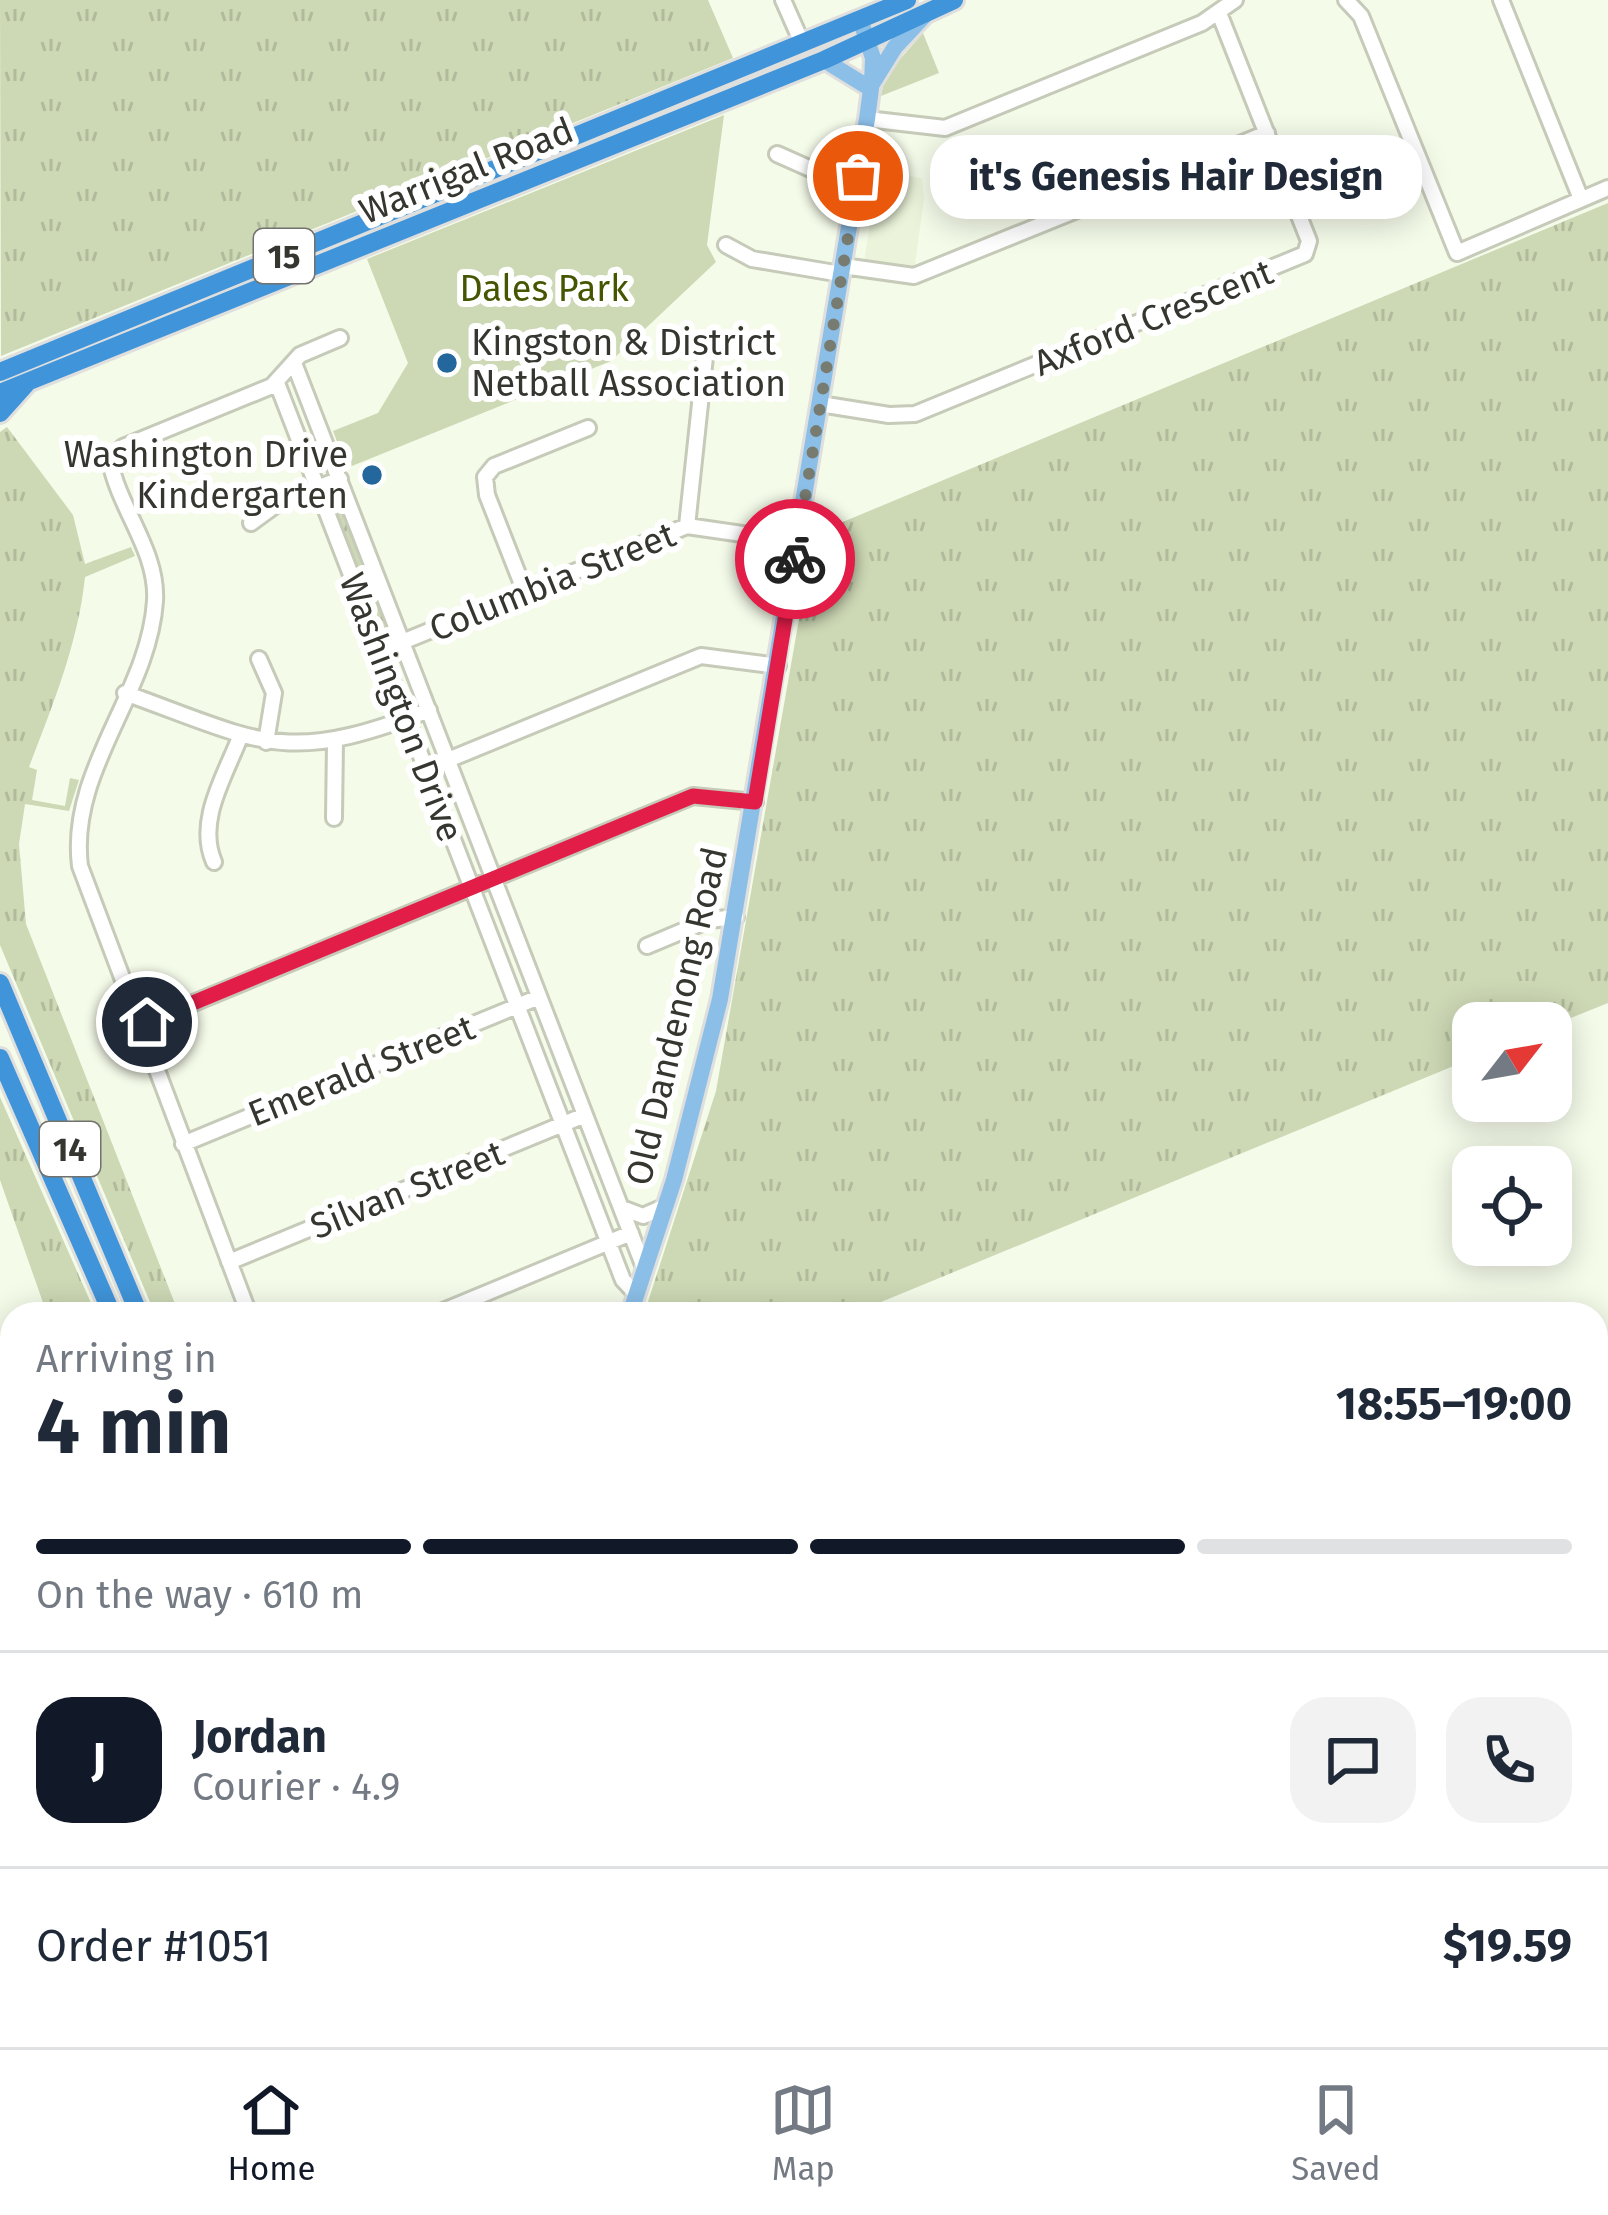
<!DOCTYPE html>
<meta charset="utf-8">
<style>
:root{--surface:#fff;--page:#f2f2f3;--text:#1f2937;--muted:#747a83;--line:#e0e1e3;--accent:#111827}
body{margin:0;font-family:"Fira Sans",sans-serif;background:var(--page);color:var(--text);height:100vh;display:flex;flex-direction:column;font-size:45px;white-space:nowrap}
*{box-sizing:border-box;margin:0}
p{font-size:39px;color:var(--muted)}
.icon{flex:none;width:66px;height:66px;fill:none;stroke:currentColor;stroke-width:2;stroke-linecap:round;stroke-linejoin:round}
.map{position:relative;flex:1;overflow:hidden}
.side{position:absolute;left:0px;top:1302px;width:1608px;height:747px;display:flex;flex-direction:column;background:var(--surface);border-radius:36px 36px 0 0;box-shadow:0 6px 30px #0003}
.side>*{flex:none}
.needle{width:78px;rotate:59deg}
.tools{position:absolute;left:1452px;top:1002px;display:grid;gap:24px}
.tools a{display:grid;place-items:center;width:120px;height:120px;border-radius:24px;background:var(--surface);box-shadow:0 6px 30px #0003;font-size:60px}
.pin{position:absolute;display:grid;place-items:center;width:102px;height:102px;color:#fff;margin:-51px;border:6px solid #fff;border-radius:50%;box-shadow:0 3px 12px #0007}
.courier{position:absolute;display:grid;place-items:center;width:120px;height:120px;margin:-60px;border:9px solid #e11d48;border-radius:50%;background:#fff;color:#222;box-shadow:0 3px 15px #0007}
.bubble{position:absolute;height:84px;border-radius:36px;background:var(--surface);box-shadow:0 6px 30px #0003;font-size:39px;font-weight:700;line-height:84px;text-align:center}
.summary em{font-style:normal;font-weight:700}
.summary div{display:flex;flex-direction:column-reverse}
.summary{display:flex;align-items:center;justify-content:space-between;height:204px;padding:0 36px}
h1{font-size:78px;font-weight:700;line-height:90px}
.bar{display:grid;grid-template-columns:repeat(4,1fr);gap:18px 12px;align-content:center;height:144px;padding:0 36px}
.bar i{height:15px;border-radius:9px;background:var(--line)}
.bar .active{background:var(--accent)}
.bar p{grid-column:span 4}
.line{display:flex;align-items:center;gap:30px;padding:0 36px;border-top:3px solid var(--line)}
.line div{flex:1}
.round{display:grid;place-items:center;flex:none;width:126px;height:126px;border-radius:36px;background:var(--page)}
.tab-bar{display:flex;justify-content:space-around;align-items:center;height:168px;border-top:3px solid var(--line);background:var(--surface);font-size:33px;color:var(--muted)}
.tab-bar a{display:grid;justify-items:center;gap:6px}
.tab-bar .active{color:var(--accent)}
.map>svg:first-child{display:block}
.built{fill:#ebf4da}
.grass{fill:url(#grass-tufts)}
.green{fill:#cdd8b5}
.lines{fill:none;stroke-linecap:round;stroke-linejoin:round}
.minor-casing{stroke:#c5cab9;stroke-width:20}
.major-casing{stroke:#dfdfde;stroke-width:22}
.highway-casing{stroke:#dfdfde;stroke-width:24}
.minor{stroke:#fff;stroke-width:14}
.major{stroke:#8cbfe8;stroke-width:16}
.highway{stroke:#4094d9;stroke-width:18}
.done{stroke:#787b70;stroke-width:12;stroke-dasharray:0 21.6}
.route{stroke:#e11d48;stroke-width:15}
.poi-dot{fill:#24679c;stroke:#fff;stroke-width:4.5}
.labels{text-anchor:middle;stroke-width:12;stroke-linejoin:round;paint-order:stroke}
.shield{fill:#fff;stroke:#71726d;stroke-width:3}
.shield-label{font-size:33px;font-weight:bold;fill:#34362f}
.street-label{font-size:36px;fill:#34362f;stroke:#fff}
.park-label{font-size:36px;fill:#455500;stroke:#fff}
.poi-label{font-size:36px;fill:#34362f;stroke:#fff;text-anchor:start}
</style>
<div class="map">
<svg width="1608" height="2047" viewBox="0 0 1608 2047">
<defs>
<pattern id="grass-tufts" width="24" height="20" patternUnits="userSpaceOnUse" patternTransform="scale(3)"><rect width="24" height="20" fill="#cdd8b5"/><path d="M3 7l-1-3M5 7V3M7 7l1-3M15 17l-1-3M17 17v-4M19 17l1-3" fill="none" stroke="#b1ba9c"/></pattern>
</defs>
<rect width="100%" height="100%" fill="#f5fbe9"/>
<path class="built" d="M 879,171 L 922,178 L 924,199 L 912,286 L 861,279 Z
M 1608,1502 L 1608,1727 L 1596,1697 L 1596,1507 Z"/>
<path class="grass" d="M 0,0 L 708,0 L 733,58 L 1,356 Z
M 1608,203 L 1608,1003 L 1551,1026 L 1473,1023 L 1473,1058 L 852,1314 L 644,1314 L 716,1091 L 814,534 Z
M 7,427 L 73,515 L 85,564 L 131,547 L 135,556 L 85,577 C 78,644 53,704 29,767 L 37,770 L 32,800 L 65,806 L 70,778 L 79,780 L 69,811 L 25,804 L 19,844 L 26,924 L 179,1314 L 155,1314 L 0,945 L 0,432 Z
M 338,493 L 393,632 L 389,638 L 382,638 L 327,501 Z
M 0,1097 L 95,1312 L 96,1314 L 47,1314 L 0,1180 Z
M 0,1685 L 12,1712 L 12,2037 L 88,2037 L 81,2047 L 0,2047 Z"/>
<path class="green" d="M 923,33 L 939,73 L 881,96 L 885,76 Z
M 724,115 L 707,245 L 716,262 L 611,361 L 347,468 L 333,431 L 378,413 L 408,363 L 367,259 Z"/>
<g class="lines">
<defs>
<path id="minor" d="M 783,0 L 802,43
M 1346,0 L 1361,16 L 1457,253 L 1608,188
M 1501,0 L 1581,199
M 867,119 L 945,128 L 1202,23 L 1235,0
M 777,154 L 813,170 L 858,176
M 726,245 L 752,259 L 841,274
M 843,266 L 914,276 L 1267,133
M 294,363 L 645,1270
M 277,383 L 623,1280 L 637,1295
M 820,404 L 889,415 L 915,414 L 1305,254 L 1309,241 L 1219,13
M 251,523 L 277,504 L 340,479
M 687,526 L 705,357
M 525,592 L 487,495 L 485,477 L 494,466 L 588,428
M 380,651 L 687,526 L 798,542
M 259,659 L 274,693 L 266,742
M 125,693 C 263,743 285,766 429,710
M 426,769 L 701,656 L 778,666
M 334,818 L 335,742
M 214,862 C 196,821 225,776 240,737
M 647,946 L 709,920 L 736,917
M 138,1026 L 693,796 L 755,802
M 183,1144 L 539,997
M 622,1208 L 643,1216 L 666,1206
M 229,1262 L 585,1115
M 249,1314 L 80,866 C 68,770 149,694 155,601 C 158,551 119,509 110,461 L 123,447 L 272,386 L 300,355 L 340,338
M 436,1314 L 631,1233
M 1596,1538 L 1608,1533
M 0,1655 L 12,1650
M 1596,1665 L 1608,1696
M 1596,1882 L 1608,1877
M 1596,2012 L 1608,2007
M 827,2037 L 831,2047
M 1151,2037 L 1155,2047
M 195,2047 L 199,2037
M 671,2047 L 686,2041
M 1026,2047 L 1051,2037
M 1519,2047 L 1542,2037"/>
<path id="major" d="M 860,19 L 873,58 L 872,83
M 872,84 L 895,47 L 926,14
M 630,1314 L 674,1180 L 720,999 L 867,119 L 871,89 L 824,60
M 472,2037 L 476,2047"/>
<path id="highway" d="M 0,372 L 907,0
M 0,393 L 824,60 L 954,0
M 0,413 L 26,384
M 0,983 L 139,1314
M 0,1058 L 112,1314
M 267,2037 L 268,2047
M 293,2037 L 294,2047"/>
</defs>
<use href="#minor" class="minor-casing"/>
<use href="#major" class="major-casing"/>
<use href="#highway" class="highway-casing"/>
<use href="#minor" class="minor"/>
<use href="#major" class="major"/>
<use href="#highway" class="highway"/>
</g>
<g class="lines">
<path class="done" d="M 795,559 L 858,176"/>
<path class="route" d="M 147,1022 L 693,796 L 755,802 L 795,559"/>
</g>
<g class="poi-dot">
<circle cx="447" cy="363" r="12"/>
<circle cx="372" cy="475" r="12"/>
</g>
<g class="labels">
<g class="shield">
<rect x="254" y="229" width="60" height="54" rx="9"/>
<rect x="40" y="1122" width="60" height="54" rx="9"/>
</g>
<g class="shield-label">
<text x="284" y="268">15</text>
<text x="70" y="1161">14</text>
</g>
<g class="street-label">
<text transform="translate(466 170) rotate(-22)" y="13">Warrigal Road</text>
<text transform="translate(1153 317) rotate(-22)" y="13">Axford Crescent</text>
<text transform="translate(552 581) rotate(-22)" y="13">Columbia Street</text>
<text transform="translate(402 707) rotate(69)" y="13">Washington Drive</text>
<text transform="translate(676 1016) rotate(-77)" y="13">Old Dandenong Road</text>
<text transform="translate(361 1070) rotate(-22)" y="13">Emerald Street</text>
<text transform="translate(407 1189) rotate(-22)" y="13">Silvan Street</text>
</g>
<g class="park-label">
<text x="544" y="301">Dales Park</text>
</g>
<g class="poi-label">
<text x="471" y="355">Kingston &amp; District<tspan x="471" dy="41">Netball Association</tspan></text>
<text x="348" y="467" text-anchor="end">Washington Drive<tspan x="348" dy="41">Kindergarten</tspan></text>
</g>
</g>
</svg>
<div class="tools">
<a><svg class="needle" viewBox="-14 -14 28 28"><path d="M0-13l5 13h-10z" fill="#e53935"/><path d="M0 13l5-13h-10z" fill="#747a83"/></svg></a>
<a><svg class="icon" aria-label="locate" viewBox="0 0 24 24"><circle cx="12" cy="12" r="6"/><path d="M12 2v4M12 18v4M2 12h4M18 12h4"/></svg></a>
</div>
<div class="pin" style="left:858px;top:176px;background:#ea580c"><svg class="icon" aria-label="bag" viewBox="0 0 24 24"><path d="M5 8h14l-1 12H6zM9 8a3 3 0 0 1 6 0"/></svg></div>
<div class="pin" style="left:147px;top:1022px;background:#1f2937"><svg class="icon" aria-label="home" viewBox="0 0 24 24"><path d="M3 11l9-7 9 7M6 9v11h12V9"/></svg></div>
<div class="courier" style="left:795px;top:559px"><svg class="icon" aria-label="bike" viewBox="0 0 24 24"><circle cx="6" cy="16" r="4"/><circle cx="18" cy="16" r="4"/><path d="M6 16l4-8h5l3 8M10 8l3 8H6M13 5h3"/></svg></div>
<div class="bubble" style="left:930px;top:135px;width:492px">it's Genesis Hair Design</div>
<section class="side">
<div class="summary"><div><h1>4 min</h1><p>Arriving in</p></div><em>18:55–19:00</em></div>
<div class="bar"><i class="active"></i><i class="active"></i><i class="active"></i><i></i><p>On the way · 610 m</p></div>
<div class="line" style="height:216px"><b class="round" style="background:var(--accent);color:#fff">J</b><div><b>Jordan</b><p>Courier · 4.9</p></div><a class="round"><svg class="icon" aria-label="chat" viewBox="0 0 24 24"><path d="M4 5h16v11H9l-5 4z"/></svg></a><a class="round"><svg class="icon" aria-label="phone" viewBox="0 0 24 24"><path d="M5 4h4l2 5-3 2q2 4 5 5l2-3 5 2v4C11 20 4 13 5 4z"/></svg></a></div>
<div class="line" style="height:156px"><div>Order #1051</div><b>$19.59</b></div>
</section>
</div>
<nav class="tab-bar">
<a class="active"><svg class="icon" aria-label="home" viewBox="0 0 24 24"><path d="M3 11l9-7 9 7M6 9v11h12V9"/></svg>Home</a>
<a><svg class="icon" aria-label="map" viewBox="0 0 24 24"><path d="M3 6l6-2 6 2 6-2v14l-6 2-6-2-6 2zM9 4v14M15 6v14"/></svg>Map</a>
<a><svg class="icon" aria-label="saved" viewBox="0 0 24 24"><path d="M7 4h10v16l-5-4-5 4z"/></svg>Saved</a>
</nav>
